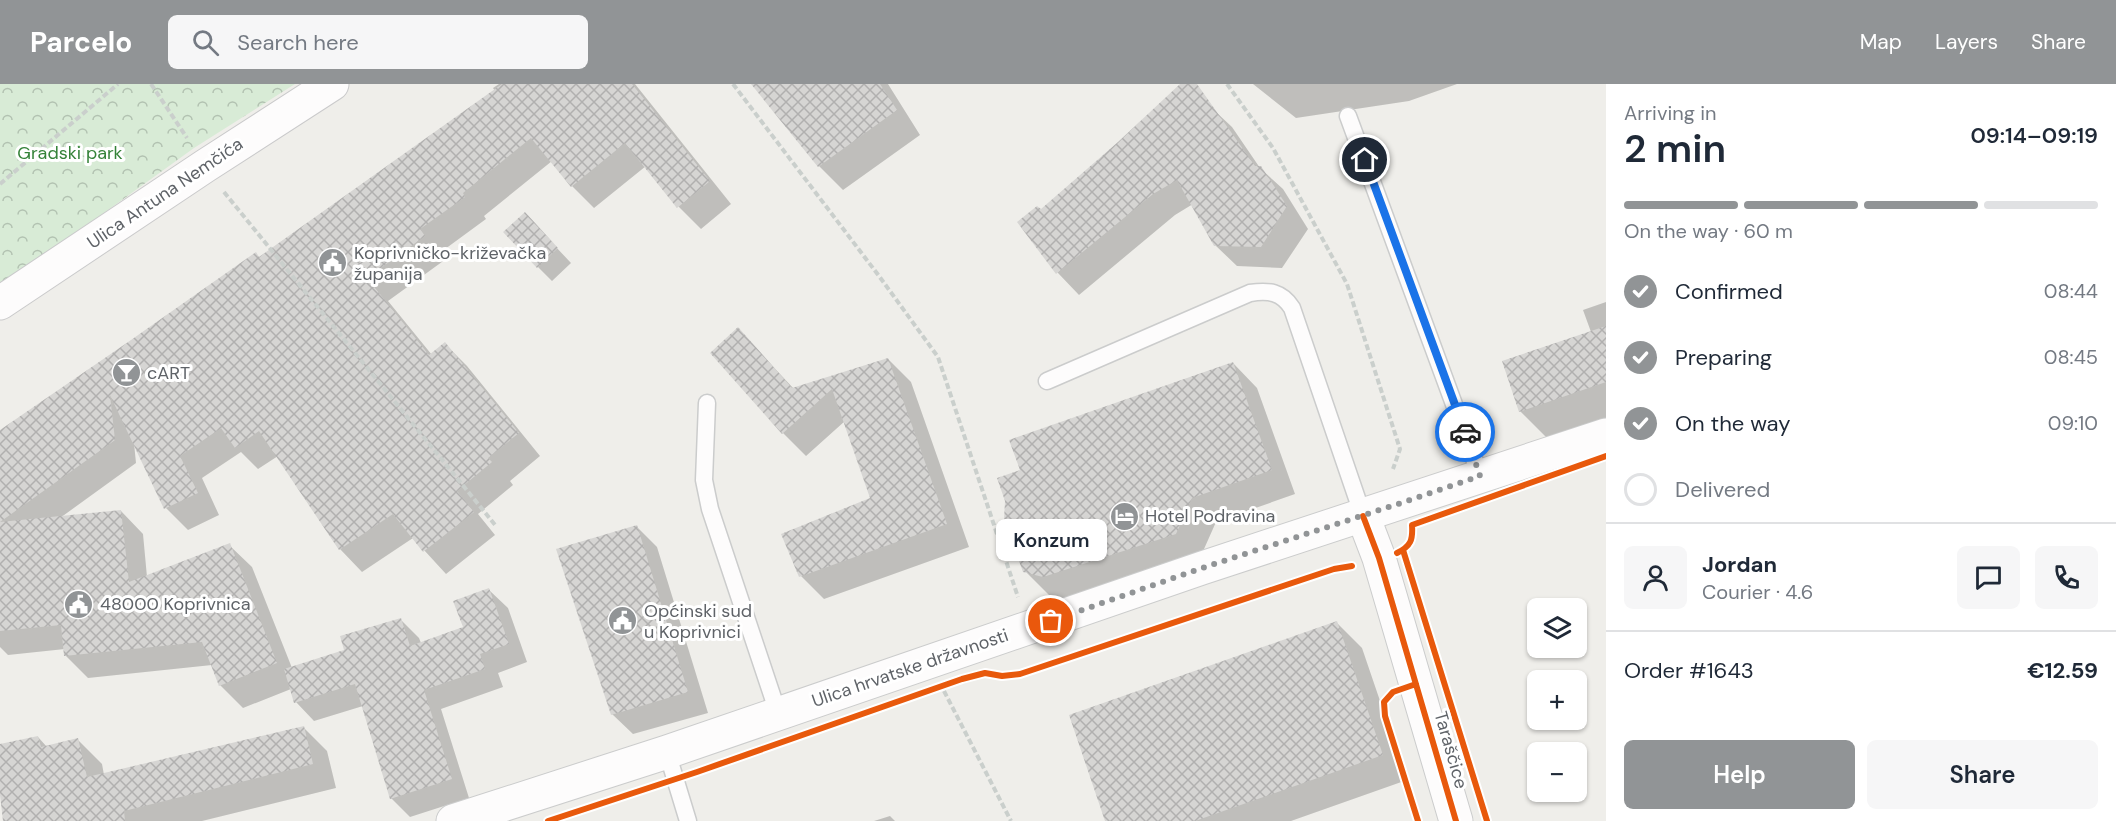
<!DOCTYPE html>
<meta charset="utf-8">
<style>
:root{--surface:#fff;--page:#f6f6f7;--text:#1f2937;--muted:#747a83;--line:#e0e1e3;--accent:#919496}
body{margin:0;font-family:"DM Sans",sans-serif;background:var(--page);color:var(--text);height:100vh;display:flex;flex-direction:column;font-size:22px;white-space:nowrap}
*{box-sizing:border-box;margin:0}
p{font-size:20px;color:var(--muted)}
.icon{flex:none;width:33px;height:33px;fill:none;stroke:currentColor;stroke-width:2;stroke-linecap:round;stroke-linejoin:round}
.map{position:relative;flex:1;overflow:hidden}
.sheet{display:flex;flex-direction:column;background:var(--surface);width:510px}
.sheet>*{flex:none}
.controls{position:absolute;left:1527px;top:514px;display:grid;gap:12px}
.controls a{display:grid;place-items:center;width:60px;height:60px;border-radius:9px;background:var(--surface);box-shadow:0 2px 4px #0004;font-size:30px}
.pin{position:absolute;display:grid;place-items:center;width:51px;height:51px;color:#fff;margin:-26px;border:3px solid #fff;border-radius:50%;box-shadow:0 2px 6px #0007}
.courier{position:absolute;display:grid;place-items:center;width:60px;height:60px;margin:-30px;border:4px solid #1a73e8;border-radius:50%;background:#fff;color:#222;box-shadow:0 2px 8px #0007}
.bubble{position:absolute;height:42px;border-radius:9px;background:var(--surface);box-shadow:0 2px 4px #0004;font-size:20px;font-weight:600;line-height:42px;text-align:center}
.summary em{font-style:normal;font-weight:600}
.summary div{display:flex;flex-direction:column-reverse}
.summary{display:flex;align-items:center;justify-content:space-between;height:102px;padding:0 18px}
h1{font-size:39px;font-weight:600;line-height:45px}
.bar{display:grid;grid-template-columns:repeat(4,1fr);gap:9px 6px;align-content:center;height:72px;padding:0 18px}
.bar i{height:8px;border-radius:4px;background:var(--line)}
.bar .selected{background:var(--accent)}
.bar p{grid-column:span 4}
.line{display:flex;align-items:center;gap:15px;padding:0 18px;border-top:2px solid var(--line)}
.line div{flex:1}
.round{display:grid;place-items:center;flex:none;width:63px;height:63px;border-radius:9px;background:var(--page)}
ol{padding:0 18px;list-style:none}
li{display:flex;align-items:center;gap:18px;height:66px}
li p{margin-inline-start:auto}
li .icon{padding:6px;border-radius:50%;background:var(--accent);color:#fff;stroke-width:4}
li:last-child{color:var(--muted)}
li i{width:33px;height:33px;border:3px solid var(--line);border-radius:50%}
.primary-button{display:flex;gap:12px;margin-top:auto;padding:12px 18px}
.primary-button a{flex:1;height:69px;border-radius:9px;background:var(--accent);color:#fff;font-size:24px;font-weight:600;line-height:69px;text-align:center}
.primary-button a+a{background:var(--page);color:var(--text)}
header{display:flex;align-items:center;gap:36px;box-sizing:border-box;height:84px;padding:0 30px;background:var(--accent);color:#fff}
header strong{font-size:28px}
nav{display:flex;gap:33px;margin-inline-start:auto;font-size:21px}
.search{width:420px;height:54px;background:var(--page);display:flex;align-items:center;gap:15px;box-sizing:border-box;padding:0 21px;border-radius:9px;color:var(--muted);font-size:22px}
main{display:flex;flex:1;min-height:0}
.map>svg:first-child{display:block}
.park{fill:url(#park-crowns)}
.shadow{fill:#0003}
.building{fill:url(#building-cross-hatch)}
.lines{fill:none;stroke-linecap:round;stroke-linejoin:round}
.service-casing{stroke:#cbcccc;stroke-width:19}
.tertiary-casing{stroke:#cbcccc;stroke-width:35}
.secondary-casing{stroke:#cacacb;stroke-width:35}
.path{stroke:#cacfcc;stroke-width:4;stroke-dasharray:6 3;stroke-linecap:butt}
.service{stroke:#fdfcfc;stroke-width:16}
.tertiary{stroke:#fdfcfc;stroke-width:33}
.secondary{stroke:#fdfcfc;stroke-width:33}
.cycleway-casing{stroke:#fff;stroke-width:10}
.cycleway{stroke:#e8590c;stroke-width:6}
.done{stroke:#919496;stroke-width:6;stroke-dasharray:0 10.8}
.route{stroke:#1a73e8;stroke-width:8}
.labels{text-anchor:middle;stroke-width:6;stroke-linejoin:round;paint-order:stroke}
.park-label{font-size:18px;fill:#348238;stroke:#fff}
.street-label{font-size:18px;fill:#5f6368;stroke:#fff}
.poi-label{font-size:18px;fill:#5f6368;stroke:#fff;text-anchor:start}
</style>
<header>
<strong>Parcelo</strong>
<div class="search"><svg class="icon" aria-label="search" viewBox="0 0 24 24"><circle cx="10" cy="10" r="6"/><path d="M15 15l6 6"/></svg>Search here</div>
<nav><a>Map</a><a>Layers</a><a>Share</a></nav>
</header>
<main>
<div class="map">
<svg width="1606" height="737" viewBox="0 0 1606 737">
<defs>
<pattern id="park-crowns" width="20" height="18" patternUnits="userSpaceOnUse" patternTransform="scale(1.5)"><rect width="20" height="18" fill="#d8ebd6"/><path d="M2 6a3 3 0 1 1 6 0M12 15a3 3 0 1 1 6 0" fill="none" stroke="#b2c2b1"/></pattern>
<pattern id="building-cross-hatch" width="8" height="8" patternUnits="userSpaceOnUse" patternTransform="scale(1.5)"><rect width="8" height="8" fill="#d6d5d3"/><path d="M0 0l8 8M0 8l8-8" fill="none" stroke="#b1b0af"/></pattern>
</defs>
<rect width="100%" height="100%" fill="#efeeea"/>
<path class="park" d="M 0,0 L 295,0 L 194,64 L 0,204 Z"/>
<path class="shadow" d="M 499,0 L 635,0 L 731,120 L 701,145 L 679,123 L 646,82 L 594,124 L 572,102 L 552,77 L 484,132 L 486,135 L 441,168 L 446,175 L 388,217 L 432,271 L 445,260 L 467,282 L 540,372 L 510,397 L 513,401 L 478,430 L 495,451 L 446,490 L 413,454 L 362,488 L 340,465 L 278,372 L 258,385 L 241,368 L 202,394 L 219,431 L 188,446 L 166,424 L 134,359 L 136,379 L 60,434 L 121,427 L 143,450 L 147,493 L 229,461 L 252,483 L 292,584 L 346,567 L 400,535 L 419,554 L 421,559 L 464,544 L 489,506 L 508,524 L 527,578 L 498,589 L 503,603 L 441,625 L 469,714 L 410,733 L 391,714 L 363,622 L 314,637 L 296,618 L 291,605 L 243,624 L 220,601 L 212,581 L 88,594 L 66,572 L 65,565 L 8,571 L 0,563 L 0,347 L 260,174 L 495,7 L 493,4 Z
M 753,0 L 888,0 L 920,51 L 843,106 L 819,82 Z
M 1182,0 L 1186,0 L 1232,43 L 1260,84 L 1283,105 L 1308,145 L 1282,184 L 1237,182 L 1215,161 L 1193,120 L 1175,131 L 1079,211 L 1058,189 L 1019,139 L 1041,127 L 1119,59 Z
M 1253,0 L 1457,0 L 1409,17 L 1296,34 Z
M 539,145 L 571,179 L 552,197 L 538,183 Z
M 1606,218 L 1606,340 L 1551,358 L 1520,327 L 1591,248 L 1583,226 Z
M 738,245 L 794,305 L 888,275 L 911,298 L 969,463 L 824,515 L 801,492 L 872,415 L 845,337 L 806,372 L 783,349 L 712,269 Z
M 1233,279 L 1257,304 L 1295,410 L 1216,438 L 1200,474 L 1068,516 L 1049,511 L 1025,487 L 1022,387 Z
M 636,442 L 657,463 L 708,629 L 633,650 L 612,630 Z
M 1337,539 L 1362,564 L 1407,696 L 1291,737 L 1107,737 L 1071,632 Z
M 303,643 L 327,667 L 336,704 L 202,737 L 5,737 L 0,698 L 0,661 L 38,653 L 47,663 L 78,656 L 102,680 L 104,691 Z
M 890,732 L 895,737 L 874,737 Z"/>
<path class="building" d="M 502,0 L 632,0 L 710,97 L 677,124 L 625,59 L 571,103 L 531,54 L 463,109 L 465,113 L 420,145 L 425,152 L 367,194 L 429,271 L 445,258 L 519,349 L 488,374 L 492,378 L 457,407 L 474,428 L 423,468 L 393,430 L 339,466 L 259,347 L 235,364 L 221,344 L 180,372 L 198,409 L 164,425 L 110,311 L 115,356 L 0,438 L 121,426 L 129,498 L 230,459 L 277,579 L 219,602 L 202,558 L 64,572 L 61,541 L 0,547 L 0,346 L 131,256 L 256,168 L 259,173 Z
M 751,0 L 880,0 L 897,26 L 818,83 Z
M 1180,0 L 1197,0 L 1255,82 L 1261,82 L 1287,122 L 1261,163 L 1214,162 L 1177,96 L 1153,110 L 1056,190 L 1017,138 L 1037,122 L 1041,125 L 1118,58 Z
M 525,128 L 558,164 L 537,184 L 503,148 Z
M 1606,242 L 1606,298 L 1519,328 L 1502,277 Z
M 738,243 L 792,304 L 888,274 L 947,440 L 799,493 L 781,450 L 870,414 L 832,305 L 782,350 L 710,269 Z
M 1233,278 L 1272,386 L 1192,414 L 1176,450 L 1043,493 L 1023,488 L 1004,436 L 1005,417 L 997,394 L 1020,386 L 1009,356 Z
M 637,441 L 688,608 L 611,631 L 556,465 Z
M 489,504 L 509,560 L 480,570 L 485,585 L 424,606 L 452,695 L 390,715 L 355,600 L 294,619 L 284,585 L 344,566 L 340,552 L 401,534 L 410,562 L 463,543 L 453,517 Z
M 1337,537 L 1383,671 L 1195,737 L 1105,737 L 1069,631 Z
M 304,642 L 313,680 L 124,727 L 125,737 L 3,737 L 0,711 L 0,660 L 38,652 L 41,663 L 78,654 L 87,693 Z"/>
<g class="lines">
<defs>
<path id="service" d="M 1348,32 L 1480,391
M 1047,297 L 1250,209 C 1269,206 1282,208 1292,224 L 1363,432
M 707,319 L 704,396 L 710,425 L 778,629
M 667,668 L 688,737"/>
<path id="tertiary" d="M 1363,432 L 1379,474 L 1456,737
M 453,737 L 667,668 L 1202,484 L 1606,351"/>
<path id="secondary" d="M 0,219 L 205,82 L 332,0"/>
</defs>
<use href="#service" class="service-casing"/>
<use href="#tertiary" class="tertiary-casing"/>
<use href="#secondary" class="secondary-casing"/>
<path class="path" d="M 151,0 L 187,54
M 733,0 L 879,192 L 938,273 L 1018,513
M 1227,0 L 1273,64 L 1347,200 L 1400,365 L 1393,385
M 0,100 L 118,0
M 224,108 L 496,442
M 944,607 L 1011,737"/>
<use href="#service" class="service"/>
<use href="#tertiary" class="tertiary"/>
<use href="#secondary" class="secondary"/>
<defs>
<path id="cycleway" d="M 1363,432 L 1379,474 L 1456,737
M 1403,466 L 1487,737
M 1397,469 C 1411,462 1413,456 1412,441 L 1606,372
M 1416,600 L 1393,608 L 1384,618 L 1385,632 L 1418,737
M 548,737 L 697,688 L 962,595 L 985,589 L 1002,592 L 1020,590 L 1334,485 L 1352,482"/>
</defs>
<use href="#cycleway" class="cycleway-casing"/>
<use href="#cycleway" class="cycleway"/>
</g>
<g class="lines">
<path class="done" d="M 1051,537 L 1202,484 L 1404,418 L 1480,392 L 1465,348"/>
<path class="route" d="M 1365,76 L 1465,348"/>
</g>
<defs>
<symbol id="civic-disc" viewBox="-11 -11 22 22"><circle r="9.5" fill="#919496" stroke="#fff"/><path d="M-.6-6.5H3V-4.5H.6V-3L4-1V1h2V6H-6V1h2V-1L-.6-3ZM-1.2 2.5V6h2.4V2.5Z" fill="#fff"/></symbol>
<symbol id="bar-disc" viewBox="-11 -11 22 22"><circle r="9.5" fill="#919496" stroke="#fff"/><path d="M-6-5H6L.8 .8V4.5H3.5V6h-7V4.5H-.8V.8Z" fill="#fff"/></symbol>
<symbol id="hotel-disc" viewBox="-11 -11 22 22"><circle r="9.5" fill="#919496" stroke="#fff"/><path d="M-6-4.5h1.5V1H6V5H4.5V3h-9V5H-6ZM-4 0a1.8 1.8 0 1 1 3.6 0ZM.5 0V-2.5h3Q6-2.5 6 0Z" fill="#fff"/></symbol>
</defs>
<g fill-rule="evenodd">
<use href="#civic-disc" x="316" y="162" width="33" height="33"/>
<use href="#bar-disc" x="110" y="272" width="33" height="33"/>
<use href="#hotel-disc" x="1108" y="416" width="33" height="33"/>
<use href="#civic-disc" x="62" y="504" width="33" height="33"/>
<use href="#civic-disc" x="606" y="520" width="33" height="33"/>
</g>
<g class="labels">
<g class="park-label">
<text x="70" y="75">Gradski park</text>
</g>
<g class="street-label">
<text transform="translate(165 109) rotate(-34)" y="6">Ulica Antuna Nemčića</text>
<text transform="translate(910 584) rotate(-19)" y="6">Ulica hrvatske državnosti</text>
<text transform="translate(1451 666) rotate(74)" y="6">Taraščice</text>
</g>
<g class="poi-label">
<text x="354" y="175">Koprivničko-križevačka<tspan x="354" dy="21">županija</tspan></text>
<text x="147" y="295">cART</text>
<text x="1145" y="438">Hotel Podravina</text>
<text x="100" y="526">48000 Koprivnica</text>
<text x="644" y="533">Općinski sud<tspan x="644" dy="21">u Koprivnici</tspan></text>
</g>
</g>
</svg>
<div class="controls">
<a><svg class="icon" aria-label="layers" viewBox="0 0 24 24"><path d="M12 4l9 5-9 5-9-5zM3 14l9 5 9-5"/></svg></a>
<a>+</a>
<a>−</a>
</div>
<div class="pin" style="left:1051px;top:537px;background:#ea580c"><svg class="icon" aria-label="bag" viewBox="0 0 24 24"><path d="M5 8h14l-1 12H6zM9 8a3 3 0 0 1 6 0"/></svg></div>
<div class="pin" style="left:1365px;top:76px;background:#1f2937"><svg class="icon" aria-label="home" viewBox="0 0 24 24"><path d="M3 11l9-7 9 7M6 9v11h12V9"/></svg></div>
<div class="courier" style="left:1465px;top:348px"><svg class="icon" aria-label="car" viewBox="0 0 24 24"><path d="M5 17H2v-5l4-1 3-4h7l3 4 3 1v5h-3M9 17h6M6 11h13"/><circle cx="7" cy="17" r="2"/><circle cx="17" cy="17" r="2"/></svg></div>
<div class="bubble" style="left:996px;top:435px;width:111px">Konzum</div>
</div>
<section class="sheet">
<div class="summary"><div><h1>2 min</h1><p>Arriving in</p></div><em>09:14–09:19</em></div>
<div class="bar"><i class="selected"></i><i class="selected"></i><i class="selected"></i><i></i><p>On the way · 60 m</p></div>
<ol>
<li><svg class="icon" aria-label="check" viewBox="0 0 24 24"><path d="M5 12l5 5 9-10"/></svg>Confirmed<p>08:44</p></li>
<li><svg class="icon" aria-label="check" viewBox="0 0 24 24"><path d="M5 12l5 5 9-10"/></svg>Preparing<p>08:45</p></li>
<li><svg class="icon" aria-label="check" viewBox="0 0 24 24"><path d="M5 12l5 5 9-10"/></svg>On the way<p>09:10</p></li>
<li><i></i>Delivered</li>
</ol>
<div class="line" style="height:108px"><a class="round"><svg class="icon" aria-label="person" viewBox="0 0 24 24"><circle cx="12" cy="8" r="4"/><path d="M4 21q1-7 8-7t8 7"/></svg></a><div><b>Jordan</b><p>Courier · 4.6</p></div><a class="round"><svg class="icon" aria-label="chat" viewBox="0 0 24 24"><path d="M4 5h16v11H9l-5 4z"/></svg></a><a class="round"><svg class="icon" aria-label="phone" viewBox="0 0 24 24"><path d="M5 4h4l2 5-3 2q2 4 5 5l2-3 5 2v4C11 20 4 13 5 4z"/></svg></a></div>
<div class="line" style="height:78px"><div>Order #1643</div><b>€12.59</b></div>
<div class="primary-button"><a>Help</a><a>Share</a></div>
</section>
</main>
